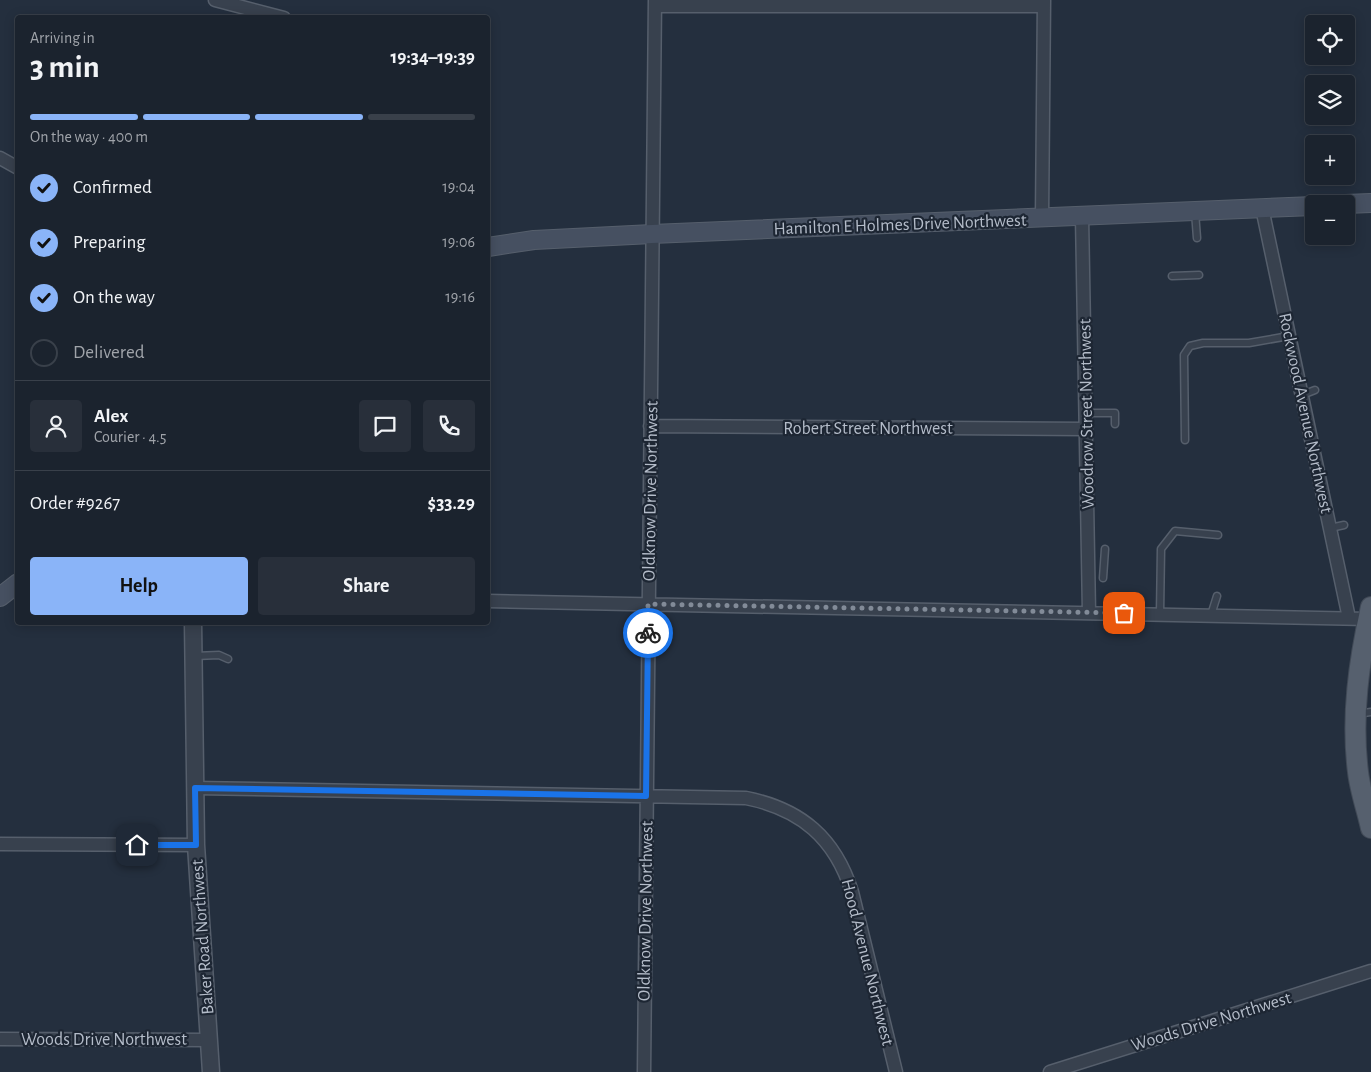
<!DOCTYPE html>
<meta charset="utf-8">
<style>
:root{--surface:#1b232e;--page:#282f3a;--text:#f1f3f6;--muted:#a0a4aa;--line:#39404a;--accent:#8ab4f8}
body{margin:0;font-family:"Alegreya Sans",sans-serif;background:var(--page);color:var(--text);height:100vh;display:flex;flex-direction:column;font-size:19px;white-space:nowrap}
*{box-sizing:border-box;margin:0}
p{font-size:16px;color:var(--muted)}
.icon{flex:none;width:28px;height:28px;fill:none;stroke:currentColor;stroke-width:2;stroke-linecap:round;stroke-linejoin:round}
.map{position:relative;flex:1;overflow:hidden}
.details{position:absolute;left:15px;top:15px;width:475px;height:610px;display:flex;flex-direction:column;background:var(--surface);border-radius:5px;box-shadow:0 2px 12px #0003,0 0 0 1px var(--line)}
.details>*{flex:none}
.tools{position:absolute;left:1305px;top:15px;display:grid;gap:10px}
.tools a{display:grid;place-items:center;width:50px;height:50px;border-radius:5px;background:var(--surface);box-shadow:0 2px 12px #0003,0 0 0 1px var(--line);font-size:25px}
.pin{position:absolute;display:grid;place-items:center;width:42px;height:42px;color:#fff;margin:-21px;border-radius:10px;box-shadow:0 2px 8px #0006}
.courier{position:absolute;display:grid;place-items:center;width:50px;height:50px;margin:-25px;border:4px solid #1a73e8;border-radius:50%;background:#fff;color:#222;box-shadow:0 1px 6px #0007}
.headline em{font-style:normal;font-weight:600}
.headline div{display:flex;flex-direction:column-reverse}
.headline{display:flex;align-items:center;justify-content:space-between;height:85px;padding:0 15px}
h1{font-size:32px;font-weight:600;line-height:38px}
.bar{display:grid;grid-template-columns:repeat(4,1fr);gap:8px 5px;align-content:center;height:60px;padding:0 15px}
.bar i{height:6px;border-radius:4px;background:var(--line)}
.bar .selected{background:var(--accent)}
.bar p{grid-column:span 4}
.line{display:flex;align-items:center;gap:12px;padding:0 15px;border-top:1px solid var(--line)}
.line div{flex:1}
.round{display:grid;place-items:center;flex:none;width:52px;height:52px;border-radius:5px;background:var(--page)}
ol{padding:0 15px;list-style:none}
li{display:flex;align-items:center;gap:15px;height:55px}
li p{margin-inline-start:auto}
li .icon{padding:5px;border-radius:50%;background:var(--accent);color:#111;stroke-width:4}
li:last-child{color:var(--muted)}
li i{width:28px;height:28px;border:2px solid var(--line);border-radius:50%}
.button{display:flex;gap:10px;margin-top:auto;padding:10px 15px}
.button a{flex:1;height:58px;border-radius:5px;background:var(--accent);color:#111;font-size:20px;font-weight:600;line-height:58px;text-align:center}
.button a+a{background:var(--page);color:var(--text)}
.map>svg:first-child{display:block}
.lines{fill:none;stroke-linecap:round;stroke-linejoin:round}
.service-casing{stroke:#565f6c;stroke-width:9}
.minor-casing{stroke:#565f6c;stroke-width:15}
.tertiary-casing{stroke:#565f6c;stroke-width:19}
.secondary-casing{stroke:#565f6c;stroke-width:20}
.primary-casing{stroke:#414a57;stroke-width:22}
.service{stroke:#38414e;stroke-width:6}
.minor{stroke:#38414e;stroke-width:12}
.tertiary{stroke:#38414e;stroke-width:16}
.secondary{stroke:#465061;stroke-width:18}
.primary{stroke:#56606e;stroke-width:20}
.done{stroke:#828b98;stroke-width:5;stroke-dasharray:0 9}
.route{stroke:#1a73e8;stroke-width:6}
.labels{text-anchor:middle;stroke-width:4.5;stroke-linejoin:round;paint-order:stroke}
.street-label{font-size:18px;fill:#b4bcc9;stroke:#1d2633}
</style>
<div class="map">
<svg width="1371" height="1072" viewBox="0 0 1371 1072">
<rect width="100%" height="100%" fill="#242f3e"/>
<g class="lines">
<defs>
<path id="service" d="M 1195,212 L 1197,238
M 1172,276 L 1199,275
M 1302,395 L 1315,390
M 1086,413 L 1115,413 L 1115,424
M 1185,440 L 1184,355 L 1190,346 L 1203,343 L 1249,343 L 1289,336
M 1330,528 L 1344,525
M 1103,578 L 1105,549
M 1160,614 L 1161,549 L 1175,531 L 1218,535
M 1211,615 L 1217,596
M 195,656 L 219,655 L 228,659
M 1357,714 L 1371,712"/>
<path id="minor" d="M 215,0 L 284,18
M 655,6 L 1044,6
M 0,158 L 18,168
M 1262,208 L 1349,618
M 1082,216 L 1089,613
M 1042,218 L 1044,0
M 650,426 L 1086,429
M 488,601 L 1368,619
M 195,788 L 746,798 C 801,809 835,838 852,892 L 896,1072
M 0,844 L 196,845
M 0,1039 L 208,1040
M 644,1072 L 655,0
M 1050,1072 L 1371,971"/>
<path id="tertiary" d="M 193,622 L 196,845 L 211,1072"/>
<path id="secondary" d="M 1346,204 L 1371,203
M 488,247 L 534,240 L 652,234 L 1314,206
M 0,597 L 18,583"/>
<path id="primary" d="M 1371,607 C 1359,661 1351,716 1358,772 C 1360,790 1367,810 1371,828"/>
</defs>
<use href="#service" class="service-casing"/>
<use href="#minor" class="minor-casing"/>
<use href="#tertiary" class="tertiary-casing"/>
<use href="#secondary" class="secondary-casing"/>
<use href="#primary" class="primary-casing"/>
<use href="#service" class="service"/>
<use href="#minor" class="minor"/>
<use href="#tertiary" class="tertiary"/>
<use href="#secondary" class="secondary"/>
<use href="#primary" class="primary"/>
</g>
<g class="lines">
<path class="done" d="M 648,633 L 648,604 L 1124,613"/>
<path class="route" d="M 137,845 L 196,845 L 195,788 L 646,796 L 648,633"/>
</g>
<g class="labels">
<g class="street-label">
<text transform="translate(900 224) rotate(-2)" y="6">Hamilton E Holmes Drive Northwest</text>
<text transform="translate(1306 413) rotate(78)" y="6">Rockwood Avenue Northwest</text>
<text transform="translate(1086 414) rotate(-91)" y="6">Woodrow Street Northwest</text>
<text x="868" y="434">Robert Street Northwest</text>
<text transform="translate(650 491) rotate(-89)" y="6">Oldknow Drive Northwest</text>
<text transform="translate(645 911) rotate(-89)" y="6">Oldknow Drive Northwest</text>
<text transform="translate(202 937) rotate(-94)" y="6">Baker Road Northwest</text>
<text transform="translate(868 962) rotate(76)" y="6">Hood Avenue Northwest</text>
<text transform="translate(1211 1021) rotate(-17)" y="6">Woods Drive Northwest</text>
<text x="104" y="1045">Woods Drive Northwest</text>
</g>
</g>
</svg>
<div class="tools">
<a><svg class="icon" aria-label="locate" viewBox="0 0 24 24"><circle cx="12" cy="12" r="6"/><path d="M12 2v4M12 18v4M2 12h4M18 12h4"/></svg></a>
<a><svg class="icon" aria-label="layers" viewBox="0 0 24 24"><path d="M12 4l9 5-9 5-9-5zM3 14l9 5 9-5"/></svg></a>
<a>+</a>
<a>−</a>
</div>
<div class="pin" style="left:1124px;top:613px;background:#ea580c"><svg class="icon" aria-label="bag" viewBox="0 0 24 24"><path d="M5 8h14l-1 12H6zM9 8a3 3 0 0 1 6 0"/></svg></div>
<div class="pin" style="left:137px;top:845px;background:#1f2937"><svg class="icon" aria-label="home" viewBox="0 0 24 24"><path d="M3 11l9-7 9 7M6 9v11h12V9"/></svg></div>
<div class="courier" style="left:648px;top:633px"><svg class="icon" aria-label="bike" viewBox="0 0 24 24"><circle cx="6" cy="16" r="4"/><circle cx="18" cy="16" r="4"/><path d="M6 16l4-8h5l3 8M10 8l3 8H6M13 5h3"/></svg></div>
<section class="details">
<div class="headline"><div><h1>3 min</h1><p>Arriving in</p></div><em>19:34–19:39</em></div>
<div class="bar"><i class="selected"></i><i class="selected"></i><i class="selected"></i><i></i><p>On the way · 400 m</p></div>
<ol>
<li><svg class="icon" aria-label="check" viewBox="0 0 24 24"><path d="M5 12l5 5 9-10"/></svg>Confirmed<p>19:04</p></li>
<li><svg class="icon" aria-label="check" viewBox="0 0 24 24"><path d="M5 12l5 5 9-10"/></svg>Preparing<p>19:06</p></li>
<li><svg class="icon" aria-label="check" viewBox="0 0 24 24"><path d="M5 12l5 5 9-10"/></svg>On the way<p>19:16</p></li>
<li><i></i>Delivered</li>
</ol>
<div class="line" style="height:90px"><a class="round"><svg class="icon" aria-label="person" viewBox="0 0 24 24"><circle cx="12" cy="8" r="4"/><path d="M4 21q1-7 8-7t8 7"/></svg></a><div><b>Alex</b><p>Courier · 4.5</p></div><a class="round"><svg class="icon" aria-label="chat" viewBox="0 0 24 24"><path d="M4 5h16v11H9l-5 4z"/></svg></a><a class="round"><svg class="icon" aria-label="phone" viewBox="0 0 24 24"><path d="M5 4h4l2 5-3 2q2 4 5 5l2-3 5 2v4C11 20 4 13 5 4z"/></svg></a></div>
<div class="line" style="height:65px"><div>Order #9267</div><b>$33.29</b></div>
<div class="button"><a>Help</a><a>Share</a></div>
</section>
</div>
